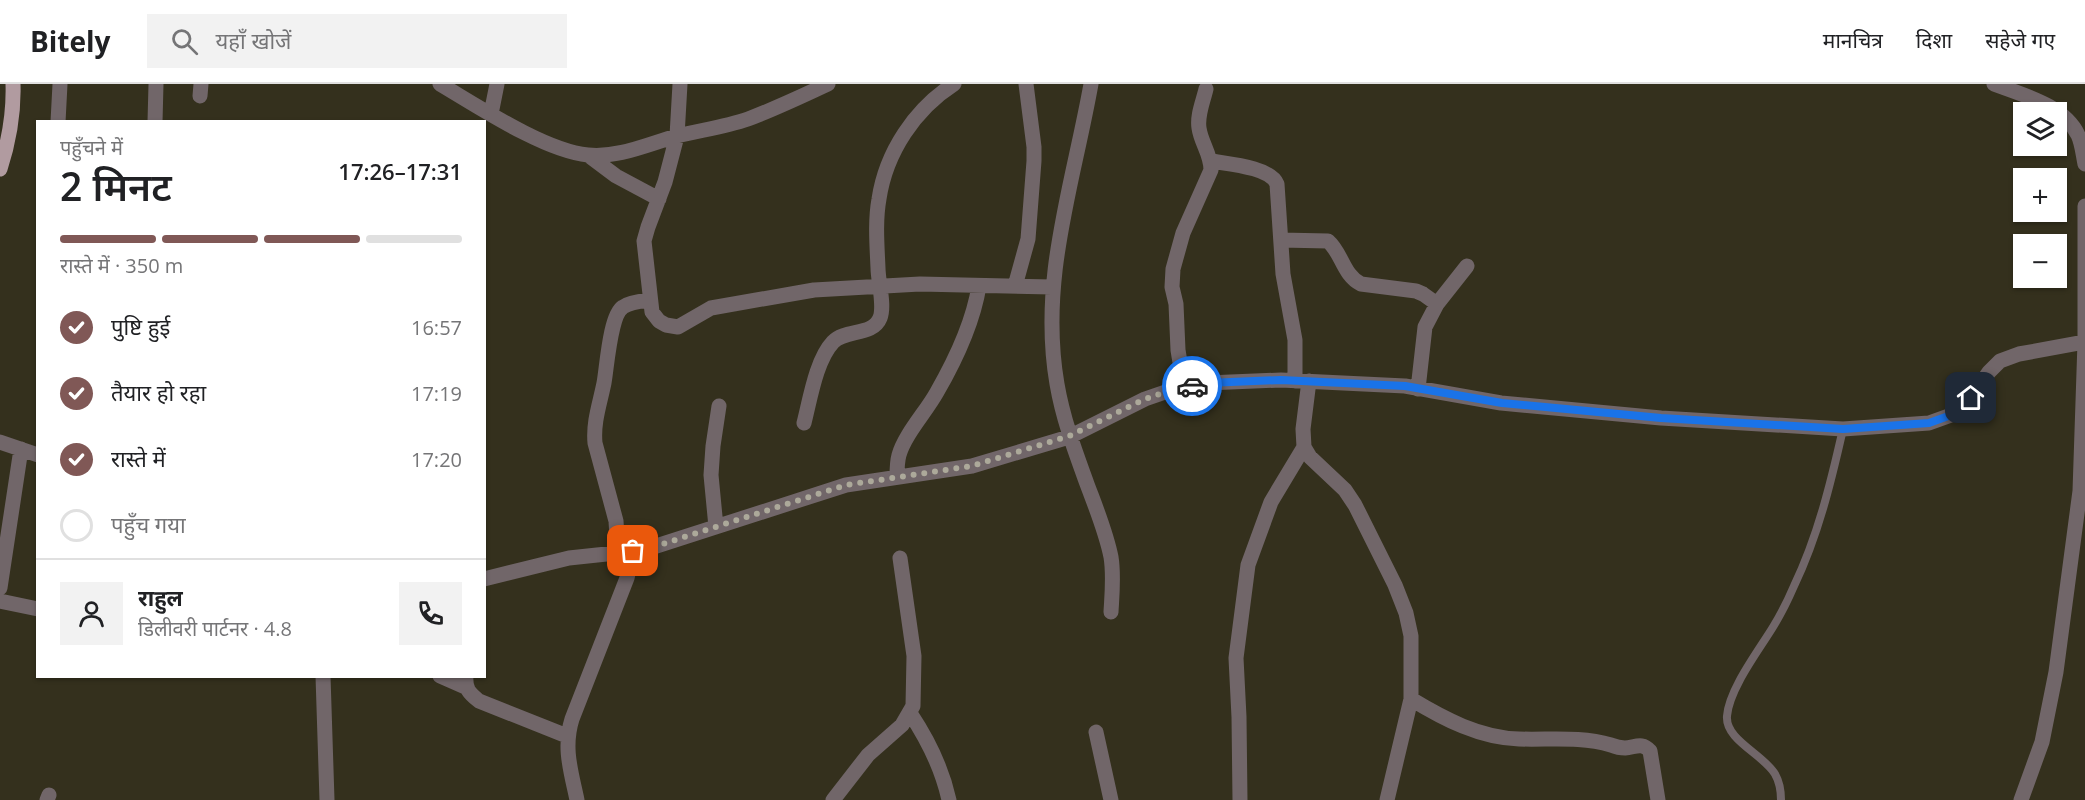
<!DOCTYPE html>
<html lang="hi">
<meta charset="utf-8">
<style>
:root{--surface:#fff;--page:#f2f2f2;--text:#202124;--muted:#757577;--line:#e0e0e0;--accent:#805856}
body{margin:0;font-family:"Open Sans","Noto Sans Devanagari",sans-serif;background:var(--page);color:var(--text);height:100vh;display:flex;flex-direction:column;font-size:22px;white-space:nowrap}
*{box-sizing:border-box;margin:0}
p{font-size:20px;color:var(--muted)}
.icon{flex:none;width:33px;height:33px;fill:none;stroke:currentColor;stroke-width:2;stroke-linecap:round;stroke-linejoin:round}
.map{position:relative;flex:1;overflow:hidden}
.panel{position:absolute;left:36px;top:36px;width:450px;height:558px;display:flex;flex-direction:column;background:var(--surface);border-radius:0px;box-shadow:0 2px 4px #0004}
.panel>*{flex:none}
.fabs{position:absolute;left:2013px;top:18px;display:grid;gap:12px}
.fabs a{display:grid;place-items:center;width:54px;height:54px;border-radius:0px;background:var(--surface);box-shadow:0 2px 4px #0004;font-size:30px}
.pin{position:absolute;display:grid;place-items:center;width:51px;height:51px;color:#fff;margin:-26px;border-radius:12px;box-shadow:0 3px 9px #0006}
.courier{position:absolute;display:grid;place-items:center;width:60px;height:60px;margin:-30px;border:4px solid #1a73e8;border-radius:50%;background:#fff;color:#222;box-shadow:0 2px 8px #0007}
.head em{font-style:normal;font-weight:600}
.head div{display:flex;flex-direction:column-reverse}
.head{display:flex;align-items:center;justify-content:space-between;height:102px;padding:0 24px}
h1{font-size:39px;font-weight:600;line-height:45px}
.bar{display:grid;grid-template-columns:repeat(4,1fr);gap:9px 6px;align-content:center;height:72px;padding:0 24px}
.bar i{height:8px;border-radius:4px;background:var(--line)}
.bar .active{background:var(--accent)}
.bar p{grid-column:span 4}
.line{display:flex;align-items:center;gap:15px;padding:0 24px;border-top:2px solid var(--line)}
.line div{flex:1}
.round{display:grid;place-items:center;flex:none;width:63px;height:63px;border-radius:0px;background:var(--page)}
ol{padding:0 24px;list-style:none}
li{display:flex;align-items:center;gap:18px;height:66px}
li p{margin-inline-start:auto}
li .icon{padding:6px;border-radius:50%;background:var(--accent);color:#fff;stroke-width:4}
li:last-child{color:var(--muted)}
li i{width:33px;height:33px;border:3px solid var(--line);border-radius:50%}
header{display:flex;align-items:center;gap:36px;box-sizing:border-box;height:84px;padding:0 30px;background:var(--surface);border-bottom:2px solid var(--line)}
header strong{font-size:28px}
nav{display:flex;gap:33px;margin-inline-start:auto;font-size:21px}
.search{width:420px;height:54px;background:var(--page);display:flex;align-items:center;gap:15px;box-sizing:border-box;padding:0 21px;border-radius:0px;color:var(--muted);font-size:22px}
.map>svg:first-child{display:block}
.lines{fill:none;stroke-linecap:round;stroke-linejoin:round}
.lane{stroke:#716669;stroke-width:8}
.street{stroke:#716669;stroke-width:15}
.primary{stroke:#b19ba0;stroke-width:15}
.done{stroke:#aca99a;stroke-width:6;stroke-dasharray:0 10.8}
.route{stroke:#1a73e8;stroke-width:8}
</style>
<header>
<strong>Bitely</strong>
<div class="search"><svg class="icon" aria-label="search" viewBox="0 0 24 24"><circle cx="10" cy="10" r="6"/><path d="M15 15l6 6"/></svg>यहाँ खोजें</div>
<nav><a>मानचित्र</a><a>दिशा</a><a>सहेजे गए</a></nav>
</header>
<div class="map">
<svg width="2085" height="716" viewBox="0 0 2085 716">
<rect width="100%" height="100%" fill="#34301d"/>
<g class="lines">
<path class="lane" d="M 1781,716 C 1781,707 1779,697 1775,690 C 1763,670 1725,656 1727,632 C 1729,605 1759,566 1773,543 C 1781,530 1788,516 1794,502 C 1818,452 1831,398 1843,345"/>
<path class="street" d="M 440,0 C 479,23 545,67 588,71 C 619,74 648,60 677,52 C 701,46 725,43 748,35 C 775,25 802,12 828,0
M 680,0 L 677,52 L 665,98 L 648,143 L 644,157 L 652,228 L 659,237 L 666,241 L 678,243 L 711,224 L 814,206 L 920,200 L 1052,203
M 1091,0 C 1073,101 1039,196 1057,300 C 1063,335 1075,367 1087,400 C 1096,424 1106,448 1111,473 C 1114,491 1112,510 1111,528
M 1994,0 C 2022,11 2064,21 2078,51 C 2082,59 2083,71 2085,80
M 200,12 L 201,0
M 491,30 L 497,0
M 58,38 L 60,0
M 155,38 L 156,0
M 588,71 L 616,92 L 659,115
M 1211,77 C 1228,80 1270,83 1277,100 L 1283,190 L 1295,256 L 1295,297
M 1281,156 L 1328,157 C 1342,169 1343,191 1361,200 L 1416,207 L 1423,210 L 1437,220
M 1015,202 L 1028,155 L 1034,77 L 1034,63 L 1026,0
M 1309,297 L 1303,345 L 1304,363 L 1310,373 L 1345,406 L 1355,421 L 1395,501 L 1406,529 L 1411,552 L 1411,615 L 1387,716
M 1184,303 L 1178,266 L 1176,220 L 1172,203 L 1173,185 L 1183,149 L 1211,86 C 1211,70 1201,59 1199,44 C 1197,31 1203,18 1206,5
M 1418,305 L 1425,243 L 1437,220 L 1467,182
M 804,339 C 810,316 816,276 833,258 C 845,245 873,252 880,234 C 885,222 878,197 878,184 C 877,161 875,137 879,115 C 886,68 915,25 954,0
M 0,358 L 38,371
M 897,393 C 897,386 897,378 899,371 C 905,350 926,328 937,308 C 956,275 973,239 979,202
M 716,443 L 711,391 L 713,362 L 719,322
M 618,469 L 616,437 L 595,359 C 593,338 600,319 604,299 C 607,283 610,231 623,223 C 630,218 642,217 650,216
M 484,495 L 569,474 L 644,466 L 846,401 L 972,382 L 1069,353 L 1145,315 L 1174,305 L 1207,299 L 1281,296 L 1405,302 L 1501,319 L 1661,334 L 1843,345 L 1929,339 L 1954,330 L 1971,314 L 1989,288 L 2000,277 L 2019,270 L 2085,258
M 0,504 L 21,365
M 0,517 L 38,525
M 323,592 L 327,716
M 440,592 L 465,603
M 466,592 C 465,605 469,609 479,617 L 567,652
M 1411,615 C 1444,635 1480,654 1519,655 C 1551,656 1580,652 1611,661 C 1616,663 1621,664 1625,664 C 1636,663 1642,658 1650,667 L 1658,716
M 910,629 C 928,656 942,684 949,716
M 1096,648 L 1111,716
M 47,716 L 49,711
M 577,716 C 571,687 563,664 572,635 L 627,494 L 633,467
M 833,716 L 868,671 L 902,641 L 913,622 L 914,572 L 900,474
M 1240,716 L 1239,633 L 1236,574 L 1248,481 L 1271,418 L 1304,363
M 2021,716 L 2042,658 L 2056,588 L 2080,407 L 2085,258 L 2085,122"/>
<path class="primary" d="M 0,85 C 9,57 14,30 13,0"/>
</g>
<g class="lines">
<path class="done" d="M 633,467 L 644,466 L 846,401 L 972,382 L 1069,352 L 1145,315 L 1174,305 L 1192,302"/>
<path class="route" d="M 1192,302 L 1207,299 L 1281,296 L 1405,302 L 1502,319 L 1661,334 L 1843,345 L 1929,339 L 1954,330 L 1971,314"/>
</g>
</svg>
<div class="fabs">
<a><svg class="icon" aria-label="layers" viewBox="0 0 24 24"><path d="M12 4l9 5-9 5-9-5zM3 14l9 5 9-5"/></svg></a>
<a>+</a>
<a>−</a>
</div>
<div class="pin" style="left:633px;top:467px;background:#ea580c"><svg class="icon" aria-label="bag" viewBox="0 0 24 24"><path d="M5 8h14l-1 12H6zM9 8a3 3 0 0 1 6 0"/></svg></div>
<div class="pin" style="left:1971px;top:314px;background:#1f2937"><svg class="icon" aria-label="home" viewBox="0 0 24 24"><path d="M3 11l9-7 9 7M6 9v11h12V9"/></svg></div>
<div class="courier" style="left:1192px;top:302px"><svg class="icon" aria-label="car" viewBox="0 0 24 24"><path d="M5 17H2v-5l4-1 3-4h7l3 4 3 1v5h-3M9 17h6M6 11h13"/><circle cx="7" cy="17" r="2"/><circle cx="17" cy="17" r="2"/></svg></div>
<section class="panel">
<div class="head"><div><h1>2 मिनट</h1><p>पहुँचने में</p></div><em>17:26–17:31</em></div>
<div class="bar"><i class="active"></i><i class="active"></i><i class="active"></i><i></i><p>रास्ते में · 350 m</p></div>
<ol>
<li><svg class="icon" aria-label="check" viewBox="0 0 24 24"><path d="M5 12l5 5 9-10"/></svg>पुष्टि हुई<p>16:57</p></li>
<li><svg class="icon" aria-label="check" viewBox="0 0 24 24"><path d="M5 12l5 5 9-10"/></svg>तैयार हो रहा<p>17:19</p></li>
<li><svg class="icon" aria-label="check" viewBox="0 0 24 24"><path d="M5 12l5 5 9-10"/></svg>रास्ते में<p>17:20</p></li>
<li><i></i>पहुँच गया</li>
</ol>
<div class="line" style="height:108px"><a class="round"><svg class="icon" aria-label="person" viewBox="0 0 24 24"><circle cx="12" cy="8" r="4"/><path d="M4 21q1-7 8-7t8 7"/></svg></a><div><b>राहुल</b><p>डिलीवरी पार्टनर · 4.8</p></div><a class="round"><svg class="icon" aria-label="phone" viewBox="0 0 24 24"><path d="M5 4h4l2 5-3 2q2 4 5 5l2-3 5 2v4C11 20 4 13 5 4z"/></svg></a></div>
</section>
</div>
